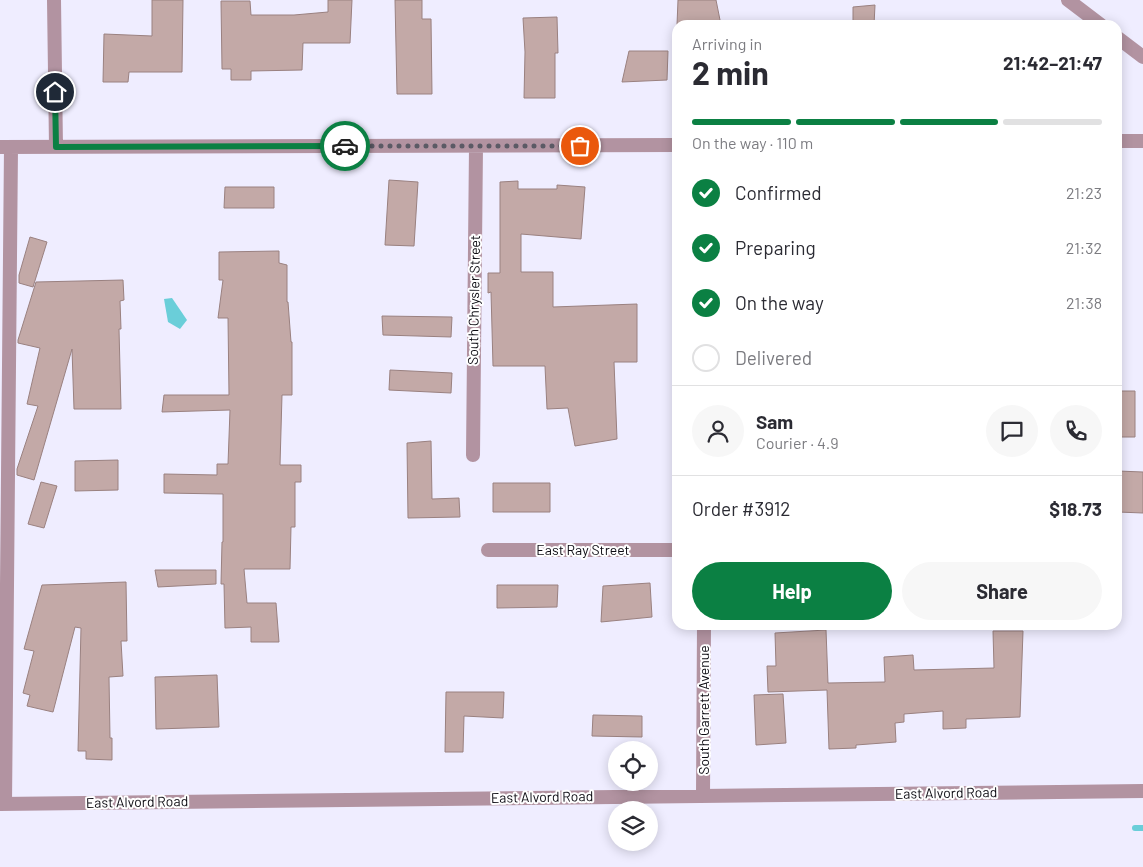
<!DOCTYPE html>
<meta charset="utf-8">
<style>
:root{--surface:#fff;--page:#f7f7f7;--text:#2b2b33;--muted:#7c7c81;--line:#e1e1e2;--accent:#0b8043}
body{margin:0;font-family:Barlow,sans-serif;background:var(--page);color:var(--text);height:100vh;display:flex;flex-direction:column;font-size:19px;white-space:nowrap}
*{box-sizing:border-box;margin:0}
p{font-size:16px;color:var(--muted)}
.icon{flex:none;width:28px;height:28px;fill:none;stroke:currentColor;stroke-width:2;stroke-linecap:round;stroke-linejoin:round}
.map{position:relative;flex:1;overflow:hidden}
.drawer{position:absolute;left:672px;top:20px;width:450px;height:610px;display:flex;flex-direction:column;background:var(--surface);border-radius:15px;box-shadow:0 2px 12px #0003}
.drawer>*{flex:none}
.controls{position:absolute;left:608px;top:741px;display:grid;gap:10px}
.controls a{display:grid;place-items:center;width:50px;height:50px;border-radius:50%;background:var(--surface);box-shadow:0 2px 12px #0003;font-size:25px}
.pin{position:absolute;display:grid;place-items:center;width:42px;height:42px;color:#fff;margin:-21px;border:2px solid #fff;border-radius:50%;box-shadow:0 1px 5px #0007}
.courier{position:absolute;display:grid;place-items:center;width:50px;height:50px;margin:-25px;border:4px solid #0b8043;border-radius:50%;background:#fff;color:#222;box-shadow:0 1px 6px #0007}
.overview em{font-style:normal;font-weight:700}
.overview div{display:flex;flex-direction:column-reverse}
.overview{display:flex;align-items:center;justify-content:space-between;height:85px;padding:0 20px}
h1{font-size:32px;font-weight:700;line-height:38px}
.bar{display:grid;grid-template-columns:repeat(4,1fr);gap:8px 5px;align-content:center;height:60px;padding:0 20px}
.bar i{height:6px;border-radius:4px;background:var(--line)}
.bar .on{background:var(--accent)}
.bar p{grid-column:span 4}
.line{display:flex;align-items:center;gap:12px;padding:0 20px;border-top:1px solid var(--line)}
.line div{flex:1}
.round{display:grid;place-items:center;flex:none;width:52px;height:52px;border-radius:26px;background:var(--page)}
ol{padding:0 20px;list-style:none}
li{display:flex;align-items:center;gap:15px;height:55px}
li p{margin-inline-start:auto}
li .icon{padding:5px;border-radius:50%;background:var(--accent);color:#fff;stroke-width:4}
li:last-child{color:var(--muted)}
li i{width:28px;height:28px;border:2px solid var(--line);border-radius:50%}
.primary-button{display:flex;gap:10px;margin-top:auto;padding:10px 20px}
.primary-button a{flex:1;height:58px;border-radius:30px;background:var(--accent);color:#fff;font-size:20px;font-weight:700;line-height:58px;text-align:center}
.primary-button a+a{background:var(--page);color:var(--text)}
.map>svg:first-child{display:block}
.water{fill:#6aced9}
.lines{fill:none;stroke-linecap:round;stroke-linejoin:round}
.stream{stroke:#6aced9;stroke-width:6}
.building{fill:#c3a9a7;stroke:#9a8180}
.minor{stroke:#b293a1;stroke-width:14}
.done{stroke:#5b5a65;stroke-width:5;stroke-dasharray:0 9}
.route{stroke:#0b8043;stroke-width:6}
.labels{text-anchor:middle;stroke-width:4;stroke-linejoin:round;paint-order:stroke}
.street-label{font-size:14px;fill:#0c0b12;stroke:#fff}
</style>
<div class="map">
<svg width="1143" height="867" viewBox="0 0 1143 867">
<rect width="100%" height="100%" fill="#efedff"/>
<path class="water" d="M 172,298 L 187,320 L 180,329 L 168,322 L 164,299 Z"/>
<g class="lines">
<path class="stream" d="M 1135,828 L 1143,828"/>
</g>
<path class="building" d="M 152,0 L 183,0 L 182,72 L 129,72 L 128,82 L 103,82 L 104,34 L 152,36 Z
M 328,0 L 352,0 L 350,43 L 303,43 L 302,70 L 251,71 L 251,80 L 231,80 L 231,69 L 222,69 L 221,1 L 250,1 L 251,15 L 294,15 L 328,12 Z
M 395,0 L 422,0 L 422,19 L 431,19 L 432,94 L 397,94 Z
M 678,0 L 716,0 L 721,25 L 677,25 Z
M 875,5 L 874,25 L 853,25 L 853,7 Z
M 557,17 L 558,53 L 555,53 L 555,98 L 524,98 L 525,52 L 523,18 Z
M 629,51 L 668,51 L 667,80 L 622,82 Z
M 389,180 L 418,182 L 414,246 L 385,245 Z
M 518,181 L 518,189 L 557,189 L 557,185 L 585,187 L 581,239 L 521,234 L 521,272 L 553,272 L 553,307 L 637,304 L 637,362 L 614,362 L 617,439 L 575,446 L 568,408 L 547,409 L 545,366 L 493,366 L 491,292 L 488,293 L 488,273 L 500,273 L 500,182 Z
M 225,187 L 274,187 L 274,208 L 224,208 Z
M 30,237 L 47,242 L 33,287 L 19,283 L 19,275 Z
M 279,251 L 279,263 L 287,265 L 287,302 L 288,302 L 291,342 L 292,342 L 292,395 L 282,395 L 280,465 L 301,465 L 301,482 L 295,482 L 295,527 L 291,527 L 290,569 L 244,569 L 247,603 L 276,603 L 279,642 L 251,642 L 251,627 L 225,628 L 224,584 L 221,584 L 222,542 L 223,542 L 223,494 L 164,493 L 164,474 L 217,475 L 217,464 L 228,464 L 230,410 L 162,412 L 164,395 L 229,395 L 228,318 L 218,318 L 223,280 L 219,280 L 219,252 Z
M 123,280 L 124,300 L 120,301 L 121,329 L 119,329 L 121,409 L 74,409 L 72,349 L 34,480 L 17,475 L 17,469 L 38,406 L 27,404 L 40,348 L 18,343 L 18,340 L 36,282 Z
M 382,316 L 452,317 L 451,337 L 383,335 Z
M 390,370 L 452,373 L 451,393 L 389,390 Z
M 1118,391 L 1135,391 L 1135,437 L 1118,437 Z
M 431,441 L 432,499 L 459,498 L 460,517 L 408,518 L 407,443 Z
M 118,460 L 118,490 L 75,491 L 75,461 Z
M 1118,471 L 1143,472 L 1143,513 L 1118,512 Z
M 41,482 L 57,486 L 44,528 L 28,524 Z
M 493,483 L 550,483 L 550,512 L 493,512 Z
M 155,570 L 216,570 L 216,584 L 158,587 Z
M 126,582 L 127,641 L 121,641 L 123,676 L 109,677 L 110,738 L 112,738 L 112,760 L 86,759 L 86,751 L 78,751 L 81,628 L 75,627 L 53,712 L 27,706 L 30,695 L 23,693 L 34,651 L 24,649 L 42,585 Z
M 650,583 L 652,617 L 601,622 L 603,586 Z
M 497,585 L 558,585 L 557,607 L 497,608 Z
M 826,630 L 828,683 L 885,682 L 884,657 L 913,655 L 914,670 L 994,668 L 993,631 L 1023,631 L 1020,717 L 966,719 L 966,728 L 943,729 L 943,711 L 904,714 L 904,722 L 895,723 L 896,742 L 856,745 L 856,748 L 829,749 L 827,690 L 768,692 L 767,666 L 776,666 L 775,633 Z
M 217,675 L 219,727 L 156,729 L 155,677 Z
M 446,692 L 504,692 L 503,718 L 464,716 L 463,752 L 445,752 Z
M 783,694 L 786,743 L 756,745 L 754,695 Z
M 593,715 L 642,716 L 642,737 L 592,736 Z"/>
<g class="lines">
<path class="minor" d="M 54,0 L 56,147
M 1068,0 L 1101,25
M 1118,38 L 1143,57
M 1118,141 L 1143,141
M 0,147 L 678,145
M 473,455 L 476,146
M 488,550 L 678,550
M 703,796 L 704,625
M 0,804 L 1143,791
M 5,804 L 11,147"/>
</g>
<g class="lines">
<path class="done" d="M 345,146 L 580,146"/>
<path class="route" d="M 55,92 L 56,147 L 345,146"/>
</g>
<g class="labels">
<g class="street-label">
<text transform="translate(474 300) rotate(-89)" y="5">South Chrysler Street</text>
<text x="583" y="555">East Ray Street</text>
<text transform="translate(704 710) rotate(-90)" y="5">South Garrett Avenue</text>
<text transform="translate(946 793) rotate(-1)" y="5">East Alvord Road</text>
<text transform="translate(542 797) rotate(-1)" y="5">East Alvord Road</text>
<text transform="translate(137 802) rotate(-1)" y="5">East Alvord Road</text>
</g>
</g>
</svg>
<div class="controls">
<a><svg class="icon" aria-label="locate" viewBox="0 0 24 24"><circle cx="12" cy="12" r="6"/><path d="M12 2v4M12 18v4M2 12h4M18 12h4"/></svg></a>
<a><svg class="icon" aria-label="layers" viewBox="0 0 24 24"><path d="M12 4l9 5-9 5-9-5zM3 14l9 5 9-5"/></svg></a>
</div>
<div class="pin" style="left:580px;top:146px;background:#ea580c"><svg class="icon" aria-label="bag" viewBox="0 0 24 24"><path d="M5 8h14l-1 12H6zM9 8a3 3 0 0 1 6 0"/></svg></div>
<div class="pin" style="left:55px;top:92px;background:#1f2937"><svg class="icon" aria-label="home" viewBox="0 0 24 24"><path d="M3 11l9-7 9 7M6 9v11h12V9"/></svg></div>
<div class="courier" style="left:345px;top:146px"><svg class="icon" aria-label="car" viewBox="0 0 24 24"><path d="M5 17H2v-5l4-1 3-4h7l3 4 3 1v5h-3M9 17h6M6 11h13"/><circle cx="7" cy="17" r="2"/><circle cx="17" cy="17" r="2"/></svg></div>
<section class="drawer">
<div class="overview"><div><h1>2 min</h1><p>Arriving in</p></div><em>21:42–21:47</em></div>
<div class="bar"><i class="on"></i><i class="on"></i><i class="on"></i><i></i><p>On the way · 110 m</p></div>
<ol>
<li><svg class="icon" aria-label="check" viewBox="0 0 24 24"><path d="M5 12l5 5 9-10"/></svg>Confirmed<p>21:23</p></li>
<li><svg class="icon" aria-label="check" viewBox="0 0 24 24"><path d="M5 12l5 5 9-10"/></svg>Preparing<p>21:32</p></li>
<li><svg class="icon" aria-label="check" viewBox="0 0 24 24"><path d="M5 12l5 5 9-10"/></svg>On the way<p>21:38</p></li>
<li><i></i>Delivered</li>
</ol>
<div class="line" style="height:90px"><a class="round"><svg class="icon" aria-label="person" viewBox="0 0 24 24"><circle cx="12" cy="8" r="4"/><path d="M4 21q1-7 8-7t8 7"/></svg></a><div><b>Sam</b><p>Courier · 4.9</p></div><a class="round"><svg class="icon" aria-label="chat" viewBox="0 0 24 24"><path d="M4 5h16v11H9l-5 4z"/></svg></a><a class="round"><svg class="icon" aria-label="phone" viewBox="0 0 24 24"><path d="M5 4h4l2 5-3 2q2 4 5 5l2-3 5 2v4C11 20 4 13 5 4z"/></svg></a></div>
<div class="line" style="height:65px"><div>Order #3912</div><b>$18.73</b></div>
<div class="primary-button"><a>Help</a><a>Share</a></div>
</section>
</div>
